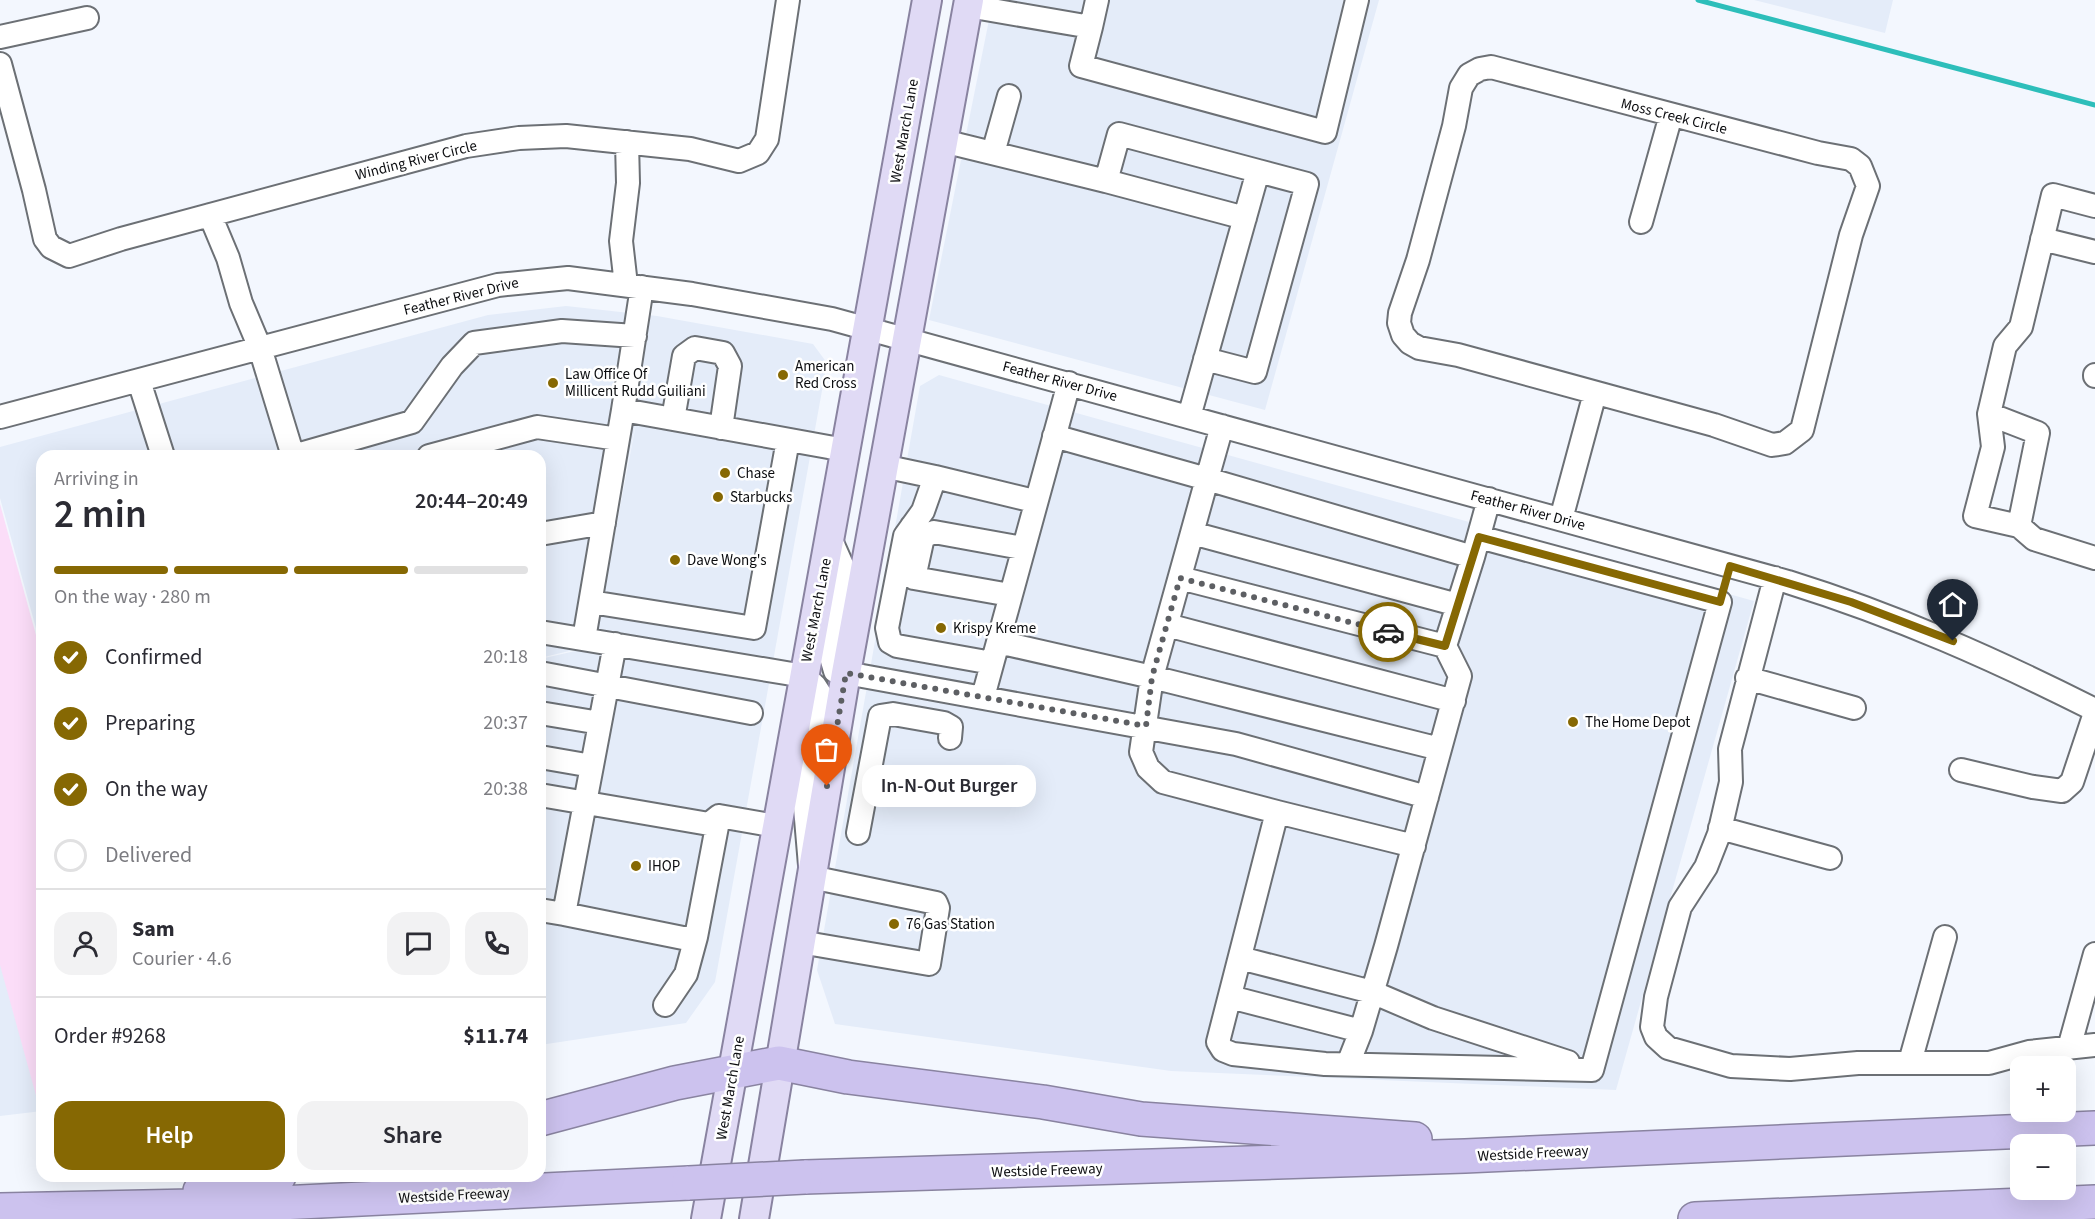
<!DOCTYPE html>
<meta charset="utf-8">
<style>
:root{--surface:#fff;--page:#f2f2f3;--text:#2b2b33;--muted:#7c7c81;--line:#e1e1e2;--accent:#866803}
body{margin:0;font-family:"Source Sans 3",sans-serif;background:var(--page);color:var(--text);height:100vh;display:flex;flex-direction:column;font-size:22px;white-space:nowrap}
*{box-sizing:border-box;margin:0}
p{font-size:20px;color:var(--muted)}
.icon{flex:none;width:33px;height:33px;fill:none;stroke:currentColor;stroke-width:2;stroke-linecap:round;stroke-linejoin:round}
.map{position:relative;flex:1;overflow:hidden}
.details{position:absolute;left:36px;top:450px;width:510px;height:732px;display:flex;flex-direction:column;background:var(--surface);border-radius:18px;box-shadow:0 6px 24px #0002}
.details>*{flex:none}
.tools{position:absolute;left:2010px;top:1056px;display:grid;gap:12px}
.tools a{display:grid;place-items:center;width:66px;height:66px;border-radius:12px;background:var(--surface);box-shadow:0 6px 24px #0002;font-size:30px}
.pin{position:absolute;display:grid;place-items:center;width:51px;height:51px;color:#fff;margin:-62px -26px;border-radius:50% 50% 50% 0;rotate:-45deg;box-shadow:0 0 6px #0007}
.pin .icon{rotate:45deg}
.courier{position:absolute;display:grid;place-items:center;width:60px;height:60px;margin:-30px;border:4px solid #866803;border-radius:50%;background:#fff;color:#222;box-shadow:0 2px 8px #0007}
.bubble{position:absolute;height:42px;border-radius:18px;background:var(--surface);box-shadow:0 6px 24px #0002;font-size:20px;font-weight:600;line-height:42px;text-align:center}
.headline em{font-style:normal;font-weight:600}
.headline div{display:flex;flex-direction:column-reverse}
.headline{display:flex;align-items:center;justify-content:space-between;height:102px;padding:0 18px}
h1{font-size:39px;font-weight:600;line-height:45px}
.bar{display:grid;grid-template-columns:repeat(4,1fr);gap:9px 6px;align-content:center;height:72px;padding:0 18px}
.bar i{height:8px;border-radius:4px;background:var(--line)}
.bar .active{background:var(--accent)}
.bar p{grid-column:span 4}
.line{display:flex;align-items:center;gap:15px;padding:0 18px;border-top:2px solid var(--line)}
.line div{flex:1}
.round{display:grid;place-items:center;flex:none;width:63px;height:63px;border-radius:18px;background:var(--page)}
ol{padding:0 18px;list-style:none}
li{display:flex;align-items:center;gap:18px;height:66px}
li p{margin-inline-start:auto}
li .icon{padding:6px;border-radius:50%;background:var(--accent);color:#fff;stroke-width:4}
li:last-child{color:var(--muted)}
li i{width:33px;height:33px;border:3px solid var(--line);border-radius:50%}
.button{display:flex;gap:12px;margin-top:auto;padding:12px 18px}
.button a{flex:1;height:69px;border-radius:18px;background:var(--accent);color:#fff;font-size:24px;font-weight:600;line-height:69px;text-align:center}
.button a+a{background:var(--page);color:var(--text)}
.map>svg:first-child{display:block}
.built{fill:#e4ecf9}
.green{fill:#fbddf8}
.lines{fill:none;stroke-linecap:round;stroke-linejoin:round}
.stream{stroke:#2dbeba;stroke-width:5}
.minor-casing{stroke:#6c7075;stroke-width:26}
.major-casing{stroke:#8983a0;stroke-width:32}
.highway-casing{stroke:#8983a0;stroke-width:36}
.minor{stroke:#fff;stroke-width:22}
.major{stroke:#e0daf5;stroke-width:28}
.highway{stroke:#ccc2ee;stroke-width:33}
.highway-bridge-casing{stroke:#8983a0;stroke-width:36;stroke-linecap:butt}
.highway-bridge{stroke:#ccc2ee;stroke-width:33}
.done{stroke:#5d5f63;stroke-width:6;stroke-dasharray:0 10.8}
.route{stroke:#866803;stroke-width:8}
.poi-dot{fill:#866803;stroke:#fff;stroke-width:2}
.labels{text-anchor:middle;stroke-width:5;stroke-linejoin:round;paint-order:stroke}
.street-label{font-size:15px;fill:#0c0d10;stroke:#fff}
.poi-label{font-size:15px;fill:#0c0d10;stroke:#fff;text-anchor:start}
</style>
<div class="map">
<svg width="2095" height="1219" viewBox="0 0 2095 1219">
<rect width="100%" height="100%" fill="#f3f7fe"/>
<path class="built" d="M 993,0 L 1379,0 L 1265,410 L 929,320 Z
M 1754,0 L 1893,0 L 1885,33 Z
M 566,306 L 657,316 L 813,344 L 827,363 L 715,982 L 686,1023 L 540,1045 L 540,659 L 593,647 L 641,398 L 590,646 L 540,658 L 540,456 L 42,456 L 42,650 L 0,498 L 0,447 L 488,315 Z
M 939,375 L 1754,601 L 1616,1090 L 1171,1071 L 835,1024 L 817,970 L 920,386 Z
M 0,950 L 42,1111 L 0,1116 Z"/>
<path class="green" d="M 0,504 L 42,657 L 42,1117 L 0,965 Z"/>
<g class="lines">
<path class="stream" d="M 1698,0 L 2095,105"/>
<defs>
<path id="minor" d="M 968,6 L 1091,27 L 1081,66 L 1325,132 L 1357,0
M 1091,27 L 1097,0
M 0,37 L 87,18
M 0,64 L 34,190 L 45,239 L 51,247 L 69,256 L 121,239 L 466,146 L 519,138 L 566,136 L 690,149 L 739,161 L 758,153 L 767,139 L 788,0
M 1491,67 L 1818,153 L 1851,159 L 1860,166 L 1868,186 L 1851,235 L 1802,430 L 1785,443 L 1772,445 L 1714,425 L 1458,355 L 1419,348 L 1410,343 L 1403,335 L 1399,323 L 1400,313 L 1418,260 L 1454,126 L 1461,88 L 1469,75 L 1480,69 Z
M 943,141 L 1106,181 L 1119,134 L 1258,171 L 1189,417
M 993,153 L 1009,96
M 1106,181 L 1245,218
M 2095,206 L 2053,195 L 2021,327 L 2005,346 L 1989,414 L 1993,447 L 1975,516 L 2019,526 L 2034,539 L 2095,558
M 210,215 L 228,258 L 241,303 L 260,348 L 293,456
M 1641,222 L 1671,115
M 2042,239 L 2095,252
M 626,285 L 621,241 L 628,183 L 627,142
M 642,287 L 623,410 L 845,450
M 1205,359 L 1255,372 L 1307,184 L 1258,171
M 2095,376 L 2095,375
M 139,381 L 163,456
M 1989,414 L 2038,433 L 2019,526
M 0,417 L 498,285 L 568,278 L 692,294 L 832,319 L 1788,582 C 1897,616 1994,659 2095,710
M 673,419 L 684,356 L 695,348 L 723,353 L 730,366 L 721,428
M 1054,436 L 1207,479 L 1222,426
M 293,456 L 412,422 L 452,366 L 474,343 L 562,331 L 635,336
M 429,456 L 537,427 L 618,439 L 623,410
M 883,466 L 935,477 L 923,511 L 905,536 L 887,628 L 890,642 L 897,646 L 992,663
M 935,477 L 1034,501
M 1561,519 L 1595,393
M 912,526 L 923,537 L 914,578 L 1010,595
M 1192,533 L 1458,605
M 540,534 L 604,523
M 923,537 L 934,532 L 1022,548
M 830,538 L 842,565 L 829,650 L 835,671 L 1236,744 L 1427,797
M 1180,578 L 1445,646
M 1775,578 L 1730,749 L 1731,782 L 1719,834 L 1706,867 L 1680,907 L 1656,997 L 1652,1027 L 1656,1037 L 1668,1048 L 1731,1066 L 1790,1069 L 1858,1063 L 1989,1063 L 2029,1052 L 2095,1045
M 591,602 L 754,628 L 788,440
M 1167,625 L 1454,701
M 540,632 L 804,676 L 815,686 L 824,700 L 805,807 L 811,877 L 936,903 L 938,908 L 929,964 L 800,942
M 584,639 L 618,439
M 998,642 L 1152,677 L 1141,752 L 1148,768 L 1163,782 L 1277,812 L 1218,1042 L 1223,1050 L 1233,1054 L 1325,1064 L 1592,1070 L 1720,602 L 1479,537
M 540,673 L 751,713
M 1747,678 L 1854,708
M 983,697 L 1069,383
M 540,713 L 600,723
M 1440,749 L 1152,677 L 1207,479 L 1473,557 L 1489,499
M 540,757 L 592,766
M 1961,770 L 2033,787 L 2062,791 L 2072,782 L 2095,713
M 540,795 L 709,824 L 719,816 L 776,826
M 1277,812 L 1414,846
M 1720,828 L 1830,858
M 858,833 L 880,716 L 893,714 L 944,723 L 951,727 L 950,738
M 540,910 L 564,914 L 615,644
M 564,914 L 683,938 L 696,937 L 719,816
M 1240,958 L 1372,992 L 1433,1018 L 1568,1062
M 1230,997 L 1361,1031
M 665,1005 L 686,974 L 696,937
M 2069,1048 L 2095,954
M 1910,1062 L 1945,937
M 1348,1064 L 1361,1031 L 1386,946 L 1460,676 L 1445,646 L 1473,557"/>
<path id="major" d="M 706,1219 L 927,0
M 754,1219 L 846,673 L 969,0"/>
<path id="highway" d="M 540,1119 L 675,1083 L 779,1063 L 848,1077 L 1043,1102 L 1141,1119 L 1415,1139
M 805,1177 L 1465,1156 L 2095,1128
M 200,1191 L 279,1176
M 0,1210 L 239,1205 L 689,1183
M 1695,1219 L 2095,1202"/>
</defs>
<use href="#minor" class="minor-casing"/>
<use href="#major" class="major-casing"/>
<use href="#highway" class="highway-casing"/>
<use href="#minor" class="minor"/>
<use href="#major" class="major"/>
<use href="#highway" class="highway"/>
<defs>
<path id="highway-bridge" d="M 689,1183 L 805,1177"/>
</defs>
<use href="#highway-bridge" class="highway-bridge-casing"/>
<use href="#highway-bridge" class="highway-bridge"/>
</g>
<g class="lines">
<path class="done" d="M 827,786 L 846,673 L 1146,726 L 1152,677 L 1180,578 L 1388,632"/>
<path class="route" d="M 1388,632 L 1445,646 L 1479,537 L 1720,602 L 1730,566 L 1851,602 L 1953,641"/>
</g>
<g class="poi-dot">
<circle cx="783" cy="375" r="6"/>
<circle cx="553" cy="383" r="6"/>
<circle cx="725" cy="473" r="6"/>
<circle cx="718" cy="497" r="6"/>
<circle cx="675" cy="560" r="6"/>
<circle cx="941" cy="628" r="6"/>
<circle cx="1573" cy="722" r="6"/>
<circle cx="636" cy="866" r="6"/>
<circle cx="894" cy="924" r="6"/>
</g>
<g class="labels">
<g class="street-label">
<text transform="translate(1674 116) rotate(14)" y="5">Moss Creek Circle</text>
<text transform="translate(904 131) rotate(-80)" y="5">West March Lane</text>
<text transform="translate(416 160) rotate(-14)" y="5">Winding River Circle</text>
<text transform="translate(461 296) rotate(-14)" y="5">Feather River Drive</text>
<text transform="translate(1060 381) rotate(15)" y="5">Feather River Drive</text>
<text transform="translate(1528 510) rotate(15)" y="5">Feather River Drive</text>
<text transform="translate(816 610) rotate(-79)" y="5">West March Lane</text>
<text transform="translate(730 1088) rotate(-80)" y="5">West March Lane</text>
<text transform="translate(1533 1153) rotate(-3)" y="5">Westside Freeway</text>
<text transform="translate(1047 1170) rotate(-2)" y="5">Westside Freeway</text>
<text transform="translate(454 1195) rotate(-3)" y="5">Westside Freeway</text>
</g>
<g class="poi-label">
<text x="795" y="371">American<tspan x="795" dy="17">Red Cross</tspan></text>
<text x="565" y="379">Law Office Of<tspan x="565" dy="17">Millicent Rudd Guiliani</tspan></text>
<text x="737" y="478">Chase</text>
<text x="730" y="502">Starbucks</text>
<text x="687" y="565">Dave Wong's</text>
<text x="953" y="633">Krispy Kreme</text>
<text x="1585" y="727">The Home Depot</text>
<text x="648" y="871">IHOP</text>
<text x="906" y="929">76 Gas Station</text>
</g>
</g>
</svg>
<div class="tools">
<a>+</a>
<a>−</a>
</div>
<div class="pin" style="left:827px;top:786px;background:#ea580c"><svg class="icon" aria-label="bag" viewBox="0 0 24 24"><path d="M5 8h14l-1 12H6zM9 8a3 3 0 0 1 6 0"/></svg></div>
<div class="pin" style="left:1953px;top:641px;background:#1f2937"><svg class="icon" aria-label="home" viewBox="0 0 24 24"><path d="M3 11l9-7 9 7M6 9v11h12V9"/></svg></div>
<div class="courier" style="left:1388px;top:632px"><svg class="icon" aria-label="car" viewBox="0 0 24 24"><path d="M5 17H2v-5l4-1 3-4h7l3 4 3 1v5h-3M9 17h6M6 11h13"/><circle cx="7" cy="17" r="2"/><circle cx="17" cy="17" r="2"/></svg></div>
<div class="bubble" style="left:862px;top:765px;width:174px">In-N-Out Burger</div>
<section class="details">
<div class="headline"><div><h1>2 min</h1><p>Arriving in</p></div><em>20:44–20:49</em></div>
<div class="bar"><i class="active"></i><i class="active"></i><i class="active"></i><i></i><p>On the way · 280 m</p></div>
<ol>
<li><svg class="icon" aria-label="check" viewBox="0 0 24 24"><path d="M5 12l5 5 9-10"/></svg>Confirmed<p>20:18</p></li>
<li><svg class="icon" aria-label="check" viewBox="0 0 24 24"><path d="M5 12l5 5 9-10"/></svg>Preparing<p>20:37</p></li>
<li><svg class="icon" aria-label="check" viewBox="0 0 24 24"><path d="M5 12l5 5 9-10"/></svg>On the way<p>20:38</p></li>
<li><i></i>Delivered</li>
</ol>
<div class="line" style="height:108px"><a class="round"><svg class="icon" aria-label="person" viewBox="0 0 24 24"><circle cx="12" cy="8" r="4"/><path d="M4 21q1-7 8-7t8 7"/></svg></a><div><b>Sam</b><p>Courier · 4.6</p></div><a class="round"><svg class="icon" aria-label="chat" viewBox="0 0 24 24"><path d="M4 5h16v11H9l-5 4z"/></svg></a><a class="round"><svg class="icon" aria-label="phone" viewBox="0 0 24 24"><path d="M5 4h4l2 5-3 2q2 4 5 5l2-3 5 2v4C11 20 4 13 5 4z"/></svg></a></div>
<div class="line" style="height:78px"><div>Order #9268</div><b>$11.74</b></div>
<div class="button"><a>Help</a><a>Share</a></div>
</section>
</div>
